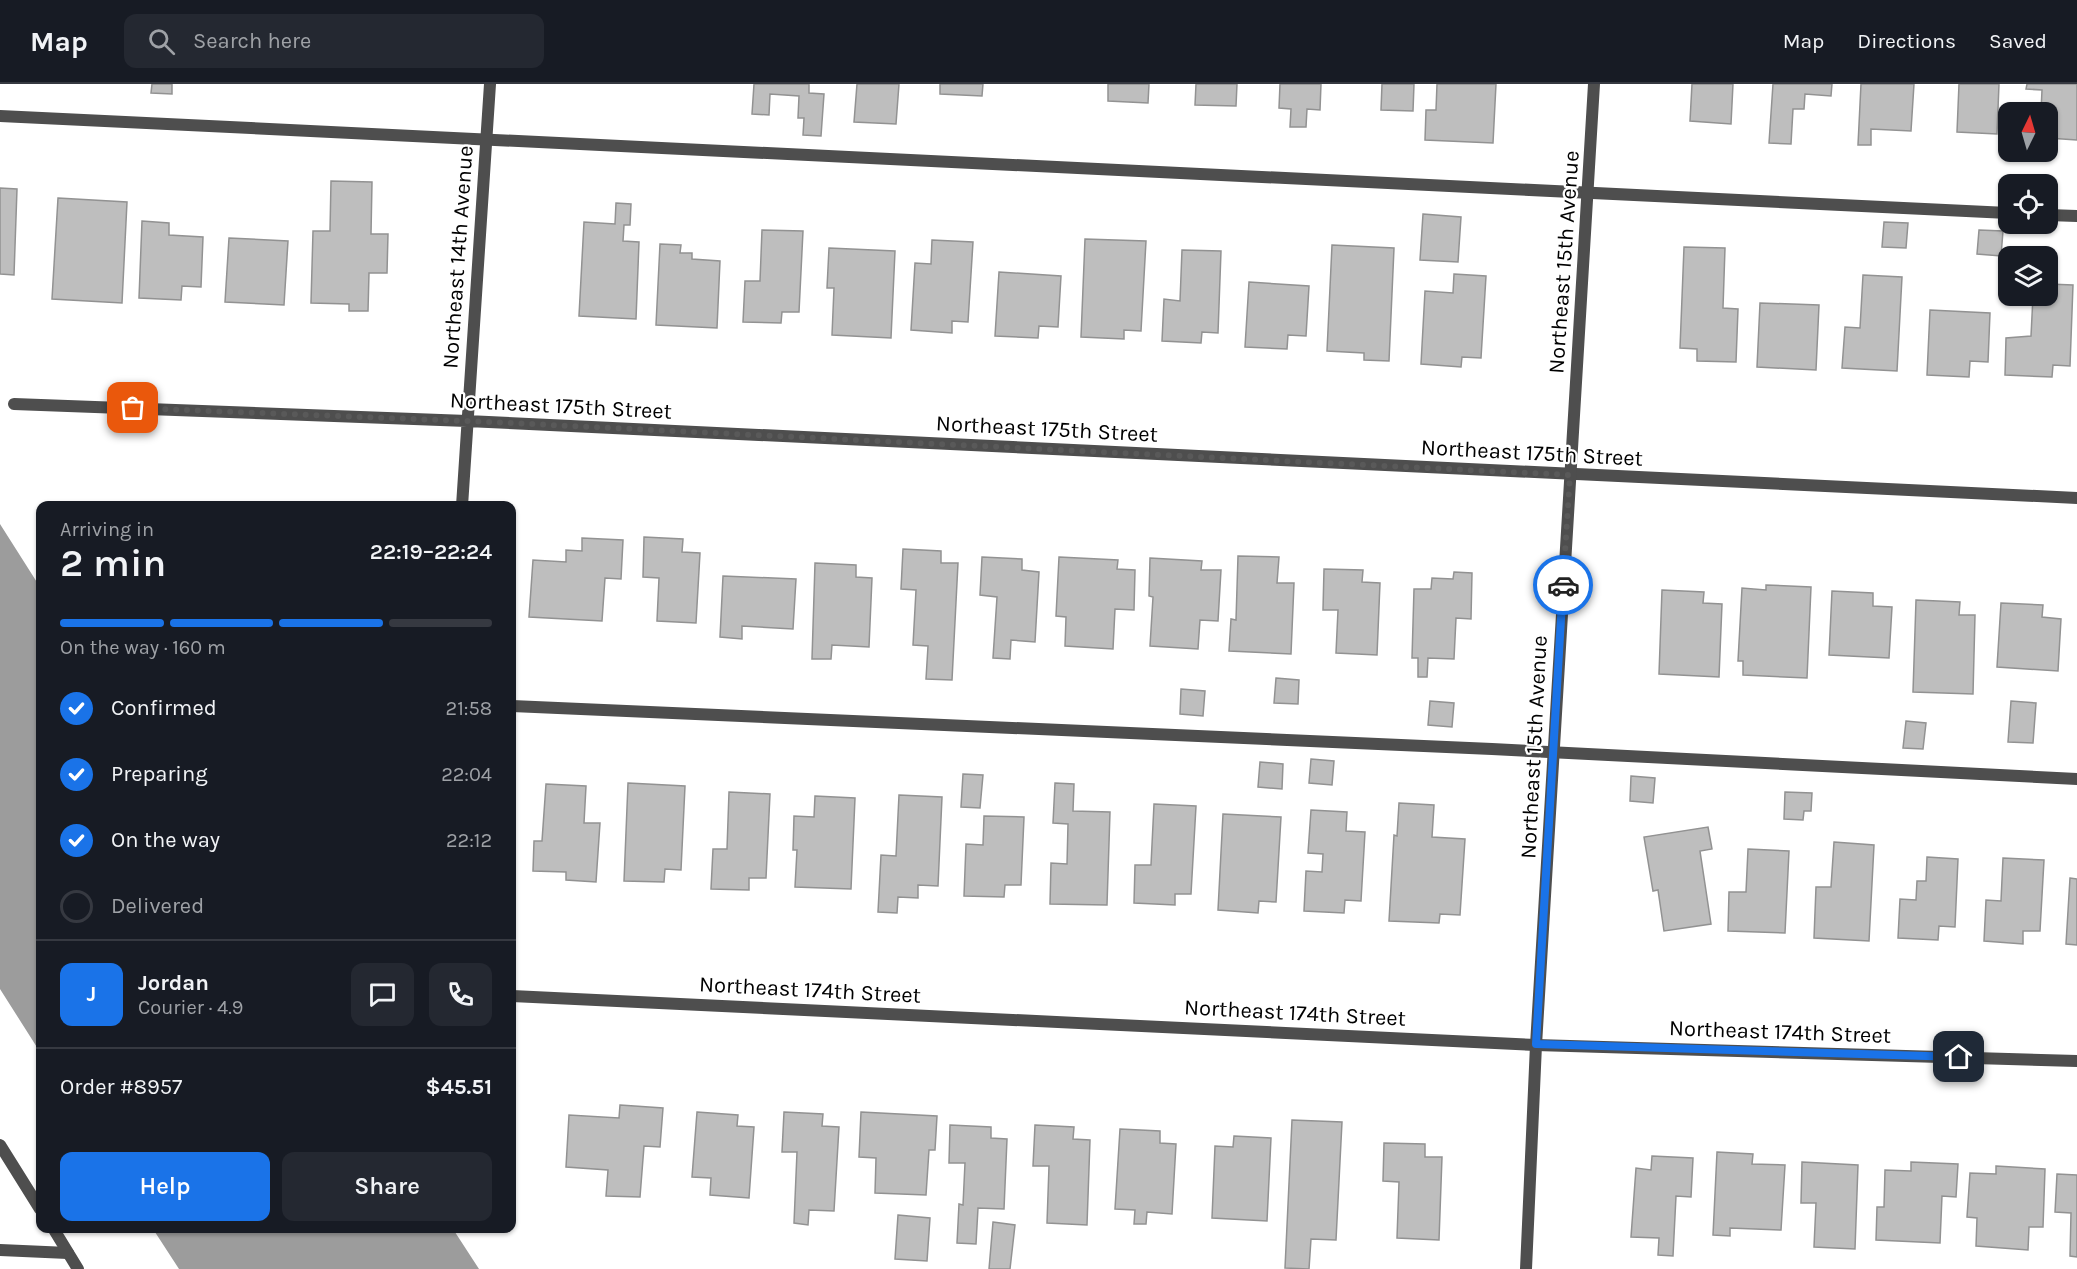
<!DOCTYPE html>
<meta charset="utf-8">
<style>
:root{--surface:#171b24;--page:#242831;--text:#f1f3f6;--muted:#9ea1a6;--line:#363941;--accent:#1a73e8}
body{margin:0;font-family:Karla,sans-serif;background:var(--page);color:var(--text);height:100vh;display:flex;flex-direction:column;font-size:22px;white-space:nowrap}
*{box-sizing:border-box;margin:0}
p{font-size:20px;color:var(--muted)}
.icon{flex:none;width:33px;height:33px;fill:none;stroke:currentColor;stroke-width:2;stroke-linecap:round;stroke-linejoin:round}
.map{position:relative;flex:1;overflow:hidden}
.sheet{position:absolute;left:36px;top:417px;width:480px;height:732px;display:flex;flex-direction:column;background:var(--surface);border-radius:12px;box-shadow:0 2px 4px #0004}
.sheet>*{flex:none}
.needle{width:39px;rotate:5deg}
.controls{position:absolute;left:1998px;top:18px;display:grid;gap:12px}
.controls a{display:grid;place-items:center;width:60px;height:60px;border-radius:12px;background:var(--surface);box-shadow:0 2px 4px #0004;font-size:30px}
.pin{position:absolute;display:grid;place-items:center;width:51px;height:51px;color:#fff;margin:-26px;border-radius:12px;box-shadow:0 3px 9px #0006}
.courier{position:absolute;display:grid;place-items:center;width:60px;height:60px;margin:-30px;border:4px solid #1a73e8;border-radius:50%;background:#fff;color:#222;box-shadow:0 2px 8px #0007}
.headline em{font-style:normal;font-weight:600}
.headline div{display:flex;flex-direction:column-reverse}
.headline{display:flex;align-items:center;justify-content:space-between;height:102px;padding:0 24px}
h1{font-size:39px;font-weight:600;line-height:45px}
.bar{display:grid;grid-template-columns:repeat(4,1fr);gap:9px 6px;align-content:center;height:72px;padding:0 24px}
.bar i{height:8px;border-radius:4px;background:var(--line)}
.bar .selected{background:var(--accent)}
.bar p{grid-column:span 4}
.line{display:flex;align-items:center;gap:15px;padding:0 24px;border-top:2px solid var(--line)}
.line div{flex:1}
.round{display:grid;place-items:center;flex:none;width:63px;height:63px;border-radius:12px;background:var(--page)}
ol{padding:0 24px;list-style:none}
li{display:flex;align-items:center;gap:18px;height:66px}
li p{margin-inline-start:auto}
li .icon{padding:6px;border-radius:50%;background:var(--accent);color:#fff;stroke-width:4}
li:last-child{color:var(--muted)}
li i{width:33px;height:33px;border:3px solid var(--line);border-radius:50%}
.action{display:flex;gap:12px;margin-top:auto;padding:12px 24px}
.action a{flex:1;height:69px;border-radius:12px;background:var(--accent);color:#fff;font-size:24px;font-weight:600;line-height:69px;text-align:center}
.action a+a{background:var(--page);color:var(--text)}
header{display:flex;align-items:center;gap:36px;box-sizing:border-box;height:84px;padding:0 30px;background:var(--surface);border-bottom:2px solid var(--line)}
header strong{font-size:28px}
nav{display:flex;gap:33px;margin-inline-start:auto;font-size:21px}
.search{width:420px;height:54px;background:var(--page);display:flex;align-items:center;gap:15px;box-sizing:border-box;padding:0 21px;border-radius:12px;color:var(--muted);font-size:22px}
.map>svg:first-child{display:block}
.water{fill:#9c9c9c}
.building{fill:#bebebe;stroke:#929292;stroke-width:1.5}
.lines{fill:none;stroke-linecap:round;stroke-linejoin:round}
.service{stroke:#4e4e4e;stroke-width:12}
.minor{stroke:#4e4e4e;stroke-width:12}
.tertiary{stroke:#4e4e4e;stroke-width:12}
.done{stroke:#595959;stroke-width:6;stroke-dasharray:0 10.8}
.route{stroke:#1a73e8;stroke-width:8}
.labels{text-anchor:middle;stroke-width:4.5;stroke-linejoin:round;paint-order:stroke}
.street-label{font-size:22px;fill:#000;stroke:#fff}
</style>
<header>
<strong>Map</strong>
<div class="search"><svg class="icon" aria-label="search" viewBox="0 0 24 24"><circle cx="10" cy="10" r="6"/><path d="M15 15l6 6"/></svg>Search here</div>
<nav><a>Map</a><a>Directions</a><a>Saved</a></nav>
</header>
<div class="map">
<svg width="2077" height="1185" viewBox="0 0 2077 1185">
<rect width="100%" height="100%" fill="#fff"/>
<path class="water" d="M 0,440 L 40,503 L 40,968 L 0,905 Z
M 153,1145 L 453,1145 L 479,1185 L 179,1185 Z"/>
<path class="building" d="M 152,0 L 172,0 L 172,10 L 151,9 Z
M 754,0 L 809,0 L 809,9 L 824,10 L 821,52 L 803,51 L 804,34 L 798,34 L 799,12 L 770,10 L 769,31 L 752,30 Z
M 857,0 L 899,0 L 896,40 L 854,38 Z
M 940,0 L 983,0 L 982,12 L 940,10 Z
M 1108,0 L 1149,0 L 1148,19 L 1108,17 Z
M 1196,0 L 1237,0 L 1236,22 L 1195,21 Z
M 1280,0 L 1321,0 L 1320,26 L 1307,25 L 1306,43 L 1290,43 L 1291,25 L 1279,24 Z
M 1382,0 L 1414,0 L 1413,27 L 1381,26 Z
M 1437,0 L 1496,0 L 1493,59 L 1425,56 L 1426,26 L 1436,26 Z
M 1692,0 L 1733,0 L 1731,40 L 1690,37 Z
M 1773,0 L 1832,0 L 1831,12 L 1805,10 L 1804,25 L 1793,25 L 1791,60 L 1769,59 Z
M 1861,0 L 1914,0 L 1911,47 L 1871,45 L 1871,61 L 1858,61 Z
M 1959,0 L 1999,0 L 1997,50 L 1957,48 Z
M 2027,0 L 2077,0 L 2077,56 L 2048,54 L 2048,28 L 2041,28 L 2042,6 L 2026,5 Z
M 331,97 L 372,98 L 371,150 L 388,150 L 387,189 L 369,189 L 368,227 L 349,227 L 349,220 L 311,219 L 313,147 L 330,147 Z
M 0,104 L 17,105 L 14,191 L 0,190 Z
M 58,114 L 127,118 L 122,219 L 52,215 Z
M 616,119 L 631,120 L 630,141 L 624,141 L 623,157 L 639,158 L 636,235 L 579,232 L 584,138 L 615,140 Z
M 1423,130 L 1461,133 L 1458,178 L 1420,176 Z
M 142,137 L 169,139 L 169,151 L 203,153 L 201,203 L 182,202 L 181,216 L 139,214 Z
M 1884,138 L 1908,139 L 1906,164 L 1882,163 Z
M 762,146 L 803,147 L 799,228 L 782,228 L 781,239 L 743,238 L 745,197 L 760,197 Z
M 1979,146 L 2003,147 L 2001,172 L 1977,170 Z
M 229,154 L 288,157 L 284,221 L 225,218 Z
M 1085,155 L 1146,157 L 1141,247 L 1124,246 L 1124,255 L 1081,253 Z
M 932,156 L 973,158 L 968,238 L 952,237 L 952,249 L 911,246 L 915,179 L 931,180 Z
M 660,160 L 681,161 L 680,169 L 692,169 L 692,175 L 720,177 L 717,244 L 656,241 Z
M 1332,161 L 1394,164 L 1389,277 L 1364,276 L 1364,269 L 1327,267 Z
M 1684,163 L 1725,164 L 1723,224 L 1738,225 L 1736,278 L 1697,277 L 1697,265 L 1680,264 Z
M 829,164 L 895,167 L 891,254 L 832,251 L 834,204 L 827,204 Z
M 1182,166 L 1221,167 L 1218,249 L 1202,248 L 1201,259 L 1162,257 L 1164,215 L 1180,217 Z
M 999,188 L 1061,192 L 1058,243 L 1039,242 L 1038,254 L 995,252 Z
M 1454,190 L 1486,192 L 1481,274 L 1462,273 L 1461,283 L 1421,280 L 1425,207 L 1453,209 Z
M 1863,191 L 1902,193 L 1897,287 L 1842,284 L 1845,243 L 1860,244 Z
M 1249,198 L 1309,202 L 1306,252 L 1288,251 L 1287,265 L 1245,263 Z
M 2048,200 L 2073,201 L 2070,282 L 2053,281 L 2052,293 L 2005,291 L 2006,254 L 2031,252 L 2033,212 L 2048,212 Z
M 1760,219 L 1819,221 L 1816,286 L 1757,283 Z
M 1930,226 L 1990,229 L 1988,278 L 1970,277 L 1969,293 L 1927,291 Z
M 644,453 L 683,455 L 682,468 L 700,469 L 696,539 L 657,537 L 659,494 L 643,493 Z
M 582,454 L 623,456 L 621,495 L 605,494 L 602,537 L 529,533 L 533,476 L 566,478 L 566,466 L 582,467 Z
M 903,465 L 941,467 L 941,479 L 958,479 L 952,596 L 926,595 L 928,562 L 913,561 L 916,506 L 901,505 Z
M 1238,472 L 1279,473 L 1277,499 L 1294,499 L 1291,570 L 1229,567 L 1231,535 L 1236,536 Z
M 982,473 L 1022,475 L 1022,486 L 1039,488 L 1035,558 L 1011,556 L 1010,575 L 993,574 L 997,513 L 980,511 Z
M 1059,473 L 1118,476 L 1117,485 L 1135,486 L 1134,526 L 1115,525 L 1113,565 L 1065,562 L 1066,533 L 1056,532 Z
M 1150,474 L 1202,477 L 1201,486 L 1221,486 L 1218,537 L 1200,536 L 1198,565 L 1150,562 L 1153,513 L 1149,512 Z
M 815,479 L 856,481 L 856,493 L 872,494 L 869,563 L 832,561 L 831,575 L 812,575 Z
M 1324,485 L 1363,486 L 1362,498 L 1380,499 L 1377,571 L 1336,569 L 1338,526 L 1323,526 Z
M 1454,488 L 1472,489 L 1471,535 L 1456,534 L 1454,575 L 1428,574 L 1427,593 L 1418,593 L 1418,574 L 1412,574 L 1414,505 L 1431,505 L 1432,494 L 1453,495 Z
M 723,492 L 796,495 L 793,545 L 742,542 L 742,555 L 720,553 Z
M 1766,501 L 1811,503 L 1807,594 L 1743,591 L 1743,577 L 1738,577 L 1742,504 L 1766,506 Z
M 1662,506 L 1704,508 L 1703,519 L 1722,520 L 1719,593 L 1659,590 Z
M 1832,507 L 1873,509 L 1873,522 L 1892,523 L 1889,574 L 1829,571 Z
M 1916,516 L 1960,518 L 1959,531 L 1975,531 L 1973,610 L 1913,608 Z
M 2001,519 L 2043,521 L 2042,533 L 2061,535 L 2058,587 L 1997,583 Z
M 1276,594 L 1299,596 L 1298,620 L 1274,619 Z
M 1181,605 L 1205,607 L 1203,632 L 1180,630 Z
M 1430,617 L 1454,619 L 1452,643 L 1428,641 Z
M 2011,617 L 2036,619 L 2033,659 L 2008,658 Z
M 1906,637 L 1926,639 L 1923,665 L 1903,664 Z
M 1311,675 L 1334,677 L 1332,701 L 1309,699 Z
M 1260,678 L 1283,680 L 1282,705 L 1258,703 Z
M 963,690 L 983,691 L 980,724 L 961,723 Z
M 1631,692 L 1655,694 L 1653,719 L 1630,717 Z
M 628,699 L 685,702 L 681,786 L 665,785 L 664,798 L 624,797 Z
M 1055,699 L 1074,700 L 1073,727 L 1110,728 L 1107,821 L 1050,820 L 1051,779 L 1067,780 L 1068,740 L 1053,739 Z
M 546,700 L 586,702 L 584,739 L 600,739 L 596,798 L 566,796 L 566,788 L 533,787 L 534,757 L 542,757 Z
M 729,708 L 770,710 L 766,794 L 749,794 L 749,806 L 711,805 L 713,765 L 727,765 Z
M 1785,708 L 1812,709 L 1811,727 L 1804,727 L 1803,736 L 1784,735 Z
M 899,711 L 942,713 L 938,802 L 918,801 L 918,814 L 898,813 L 897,829 L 878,828 L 881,771 L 896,772 Z
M 815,712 L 855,714 L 851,805 L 795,803 L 797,766 L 793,766 L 794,732 L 814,733 Z
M 1399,719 L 1434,721 L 1432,753 L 1465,755 L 1460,831 L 1440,830 L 1439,839 L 1389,837 L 1394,751 L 1397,752 Z
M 1154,720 L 1196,722 L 1191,810 L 1175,810 L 1175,821 L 1134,819 L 1135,781 L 1151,781 Z
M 1311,726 L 1347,728 L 1346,747 L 1365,748 L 1361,817 L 1345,816 L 1344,829 L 1304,827 L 1306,787 L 1322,788 L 1323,770 L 1308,769 Z
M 1223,730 L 1281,733 L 1276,818 L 1259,817 L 1258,829 L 1218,826 Z
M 984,732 L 1024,733 L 1021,801 L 1005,801 L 1004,813 L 964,812 L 966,760 L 983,761 Z
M 1708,743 L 1712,765 L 1700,767 L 1711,840 L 1664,847 L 1658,806 L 1653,807 L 1644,753 Z
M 1834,758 L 1874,761 L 1869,857 L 1814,854 L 1816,803 L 1831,803 Z
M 1748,765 L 1789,767 L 1785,849 L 1728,847 L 1729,808 L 1746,808 Z
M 1927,773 L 1958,775 L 1955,843 L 1939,842 L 1938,856 L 1898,854 L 1900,815 L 1916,816 L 1917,797 L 1926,797 Z
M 2003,774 L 2044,776 L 2040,847 L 2023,847 L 2023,860 L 1984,857 L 1986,816 L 2001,817 Z
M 2070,794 L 2077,795 L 2077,861 L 2066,860 Z
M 620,1021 L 663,1024 L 660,1063 L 644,1062 L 640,1113 L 606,1112 L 608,1086 L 566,1083 L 569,1031 L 619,1034 Z
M 697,1028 L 738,1031 L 737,1042 L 754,1043 L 749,1114 L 710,1111 L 711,1094 L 692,1093 Z
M 784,1028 L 823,1030 L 822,1042 L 839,1043 L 834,1127 L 809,1126 L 808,1141 L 794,1139 L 797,1068 L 782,1068 Z
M 861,1028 L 937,1032 L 935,1066 L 929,1066 L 926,1111 L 875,1109 L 876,1074 L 859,1073 Z
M 1292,1036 L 1342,1038 L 1336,1156 L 1311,1155 L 1309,1185 L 1285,1184 Z
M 950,1041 L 991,1043 L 991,1054 L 1007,1055 L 1004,1125 L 978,1124 L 976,1160 L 957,1159 L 959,1120 L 963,1121 L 965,1079 L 949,1079 Z
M 1035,1041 L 1074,1043 L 1073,1055 L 1090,1056 L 1087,1141 L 1047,1139 L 1049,1082 L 1033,1082 Z
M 1120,1045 L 1160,1047 L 1160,1059 L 1176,1060 L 1172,1130 L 1147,1128 L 1146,1140 L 1134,1140 L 1135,1126 L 1115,1125 Z
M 1234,1052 L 1271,1054 L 1267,1137 L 1212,1134 L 1215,1062 L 1233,1063 Z
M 1384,1059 L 1425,1060 L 1425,1073 L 1442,1073 L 1439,1156 L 1397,1154 L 1399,1098 L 1383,1097 Z
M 1717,1068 L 1753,1070 L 1752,1080 L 1785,1081 L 1781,1146 L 1730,1144 L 1730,1152 L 1713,1151 Z
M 1652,1072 L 1693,1074 L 1691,1113 L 1676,1112 L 1673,1172 L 1658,1171 L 1659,1154 L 1631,1153 L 1636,1084 L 1651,1086 Z
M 1802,1078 L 1858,1081 L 1855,1165 L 1814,1163 L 1816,1119 L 1801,1119 Z
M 1911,1078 L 1958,1080 L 1956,1113 L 1942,1112 L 1940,1159 L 1876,1156 L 1877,1123 L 1884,1123 L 1885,1086 L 1911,1087 Z
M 1996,1082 L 2045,1085 L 2043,1143 L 2029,1143 L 2028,1166 L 1976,1162 L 1977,1134 L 1967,1133 L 1970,1089 L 1996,1090 Z
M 2057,1090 L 2077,1091 L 2077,1173 L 2070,1172 L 2071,1129 L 2055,1128 Z
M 898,1131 L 930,1134 L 927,1177 L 895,1175 Z
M 993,1138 L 1015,1141 L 1010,1185 L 989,1185 Z"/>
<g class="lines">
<path class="service" d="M 0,32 L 2008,129
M 2048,131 L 2077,132
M 512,622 L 1492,665 L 2077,695
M 0,1166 L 68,1169"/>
<path class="minor" d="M 14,320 L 467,337 L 2077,414
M 462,422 L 490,0
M 512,912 L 1536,961 L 2077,977
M 0,1061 L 40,1125
M 53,1144 L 78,1185"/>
<path class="tertiary" d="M 1526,1185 L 1536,961 L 1594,0"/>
</g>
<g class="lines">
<path class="done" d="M 133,324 L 490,338 L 1570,391 L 1563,501"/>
<path class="route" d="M 1563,501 L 1536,960 L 1959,973"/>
</g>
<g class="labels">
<g class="street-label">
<text transform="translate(457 173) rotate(-86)" y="8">Northeast 14th Avenue</text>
<text transform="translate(1563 178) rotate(-86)" y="8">Northeast 15th Avenue</text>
<text transform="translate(561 321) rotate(3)" y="8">Northeast 175th Street</text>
<text transform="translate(1047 344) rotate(3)" y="8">Northeast 175th Street</text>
<text transform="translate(1532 368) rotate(3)" y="8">Northeast 175th Street</text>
<text transform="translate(1533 663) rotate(-87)" y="8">Northeast 15th Avenue</text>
<text transform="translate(810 905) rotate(3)" y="8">Northeast 174th Street</text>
<text transform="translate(1295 928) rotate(3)" y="8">Northeast 174th Street</text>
<text transform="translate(1780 947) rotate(2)" y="8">Northeast 174th Street</text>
</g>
</g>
</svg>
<div class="controls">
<a><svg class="needle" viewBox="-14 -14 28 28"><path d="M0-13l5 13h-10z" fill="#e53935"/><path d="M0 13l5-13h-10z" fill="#9ea1a6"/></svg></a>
<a><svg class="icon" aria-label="locate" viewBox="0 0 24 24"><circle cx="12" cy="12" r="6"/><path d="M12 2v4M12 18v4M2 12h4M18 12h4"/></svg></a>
<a><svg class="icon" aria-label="layers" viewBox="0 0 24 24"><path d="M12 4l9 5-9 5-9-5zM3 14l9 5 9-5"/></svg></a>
</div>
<div class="pin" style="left:133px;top:324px;background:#ea580c"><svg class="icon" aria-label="bag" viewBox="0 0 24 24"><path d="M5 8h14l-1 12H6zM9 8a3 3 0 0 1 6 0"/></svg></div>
<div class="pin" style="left:1959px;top:973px;background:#1f2937"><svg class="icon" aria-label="home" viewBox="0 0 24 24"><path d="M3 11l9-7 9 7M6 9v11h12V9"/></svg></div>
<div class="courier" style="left:1563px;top:501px"><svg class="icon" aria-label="car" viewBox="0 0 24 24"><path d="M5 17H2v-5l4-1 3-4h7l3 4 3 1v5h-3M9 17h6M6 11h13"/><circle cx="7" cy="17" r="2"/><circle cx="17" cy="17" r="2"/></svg></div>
<section class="sheet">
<div class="headline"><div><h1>2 min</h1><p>Arriving in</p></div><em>22:19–22:24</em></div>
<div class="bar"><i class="selected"></i><i class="selected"></i><i class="selected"></i><i></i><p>On the way · 160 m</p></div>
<ol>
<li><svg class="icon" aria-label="check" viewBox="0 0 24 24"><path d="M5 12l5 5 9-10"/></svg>Confirmed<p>21:58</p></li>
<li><svg class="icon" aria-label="check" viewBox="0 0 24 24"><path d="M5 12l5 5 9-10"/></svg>Preparing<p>22:04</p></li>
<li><svg class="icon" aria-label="check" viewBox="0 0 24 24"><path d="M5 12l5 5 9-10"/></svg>On the way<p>22:12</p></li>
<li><i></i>Delivered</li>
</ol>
<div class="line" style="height:108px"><b class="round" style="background:var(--accent);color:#fff">J</b><div><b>Jordan</b><p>Courier · 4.9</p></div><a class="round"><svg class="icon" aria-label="chat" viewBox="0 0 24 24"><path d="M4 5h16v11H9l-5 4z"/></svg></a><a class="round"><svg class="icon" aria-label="phone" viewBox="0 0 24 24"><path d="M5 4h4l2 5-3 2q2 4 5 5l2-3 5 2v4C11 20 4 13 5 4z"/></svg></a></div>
<div class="line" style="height:78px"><div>Order #8957</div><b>$45.51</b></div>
<div class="action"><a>Help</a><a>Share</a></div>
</section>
</div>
